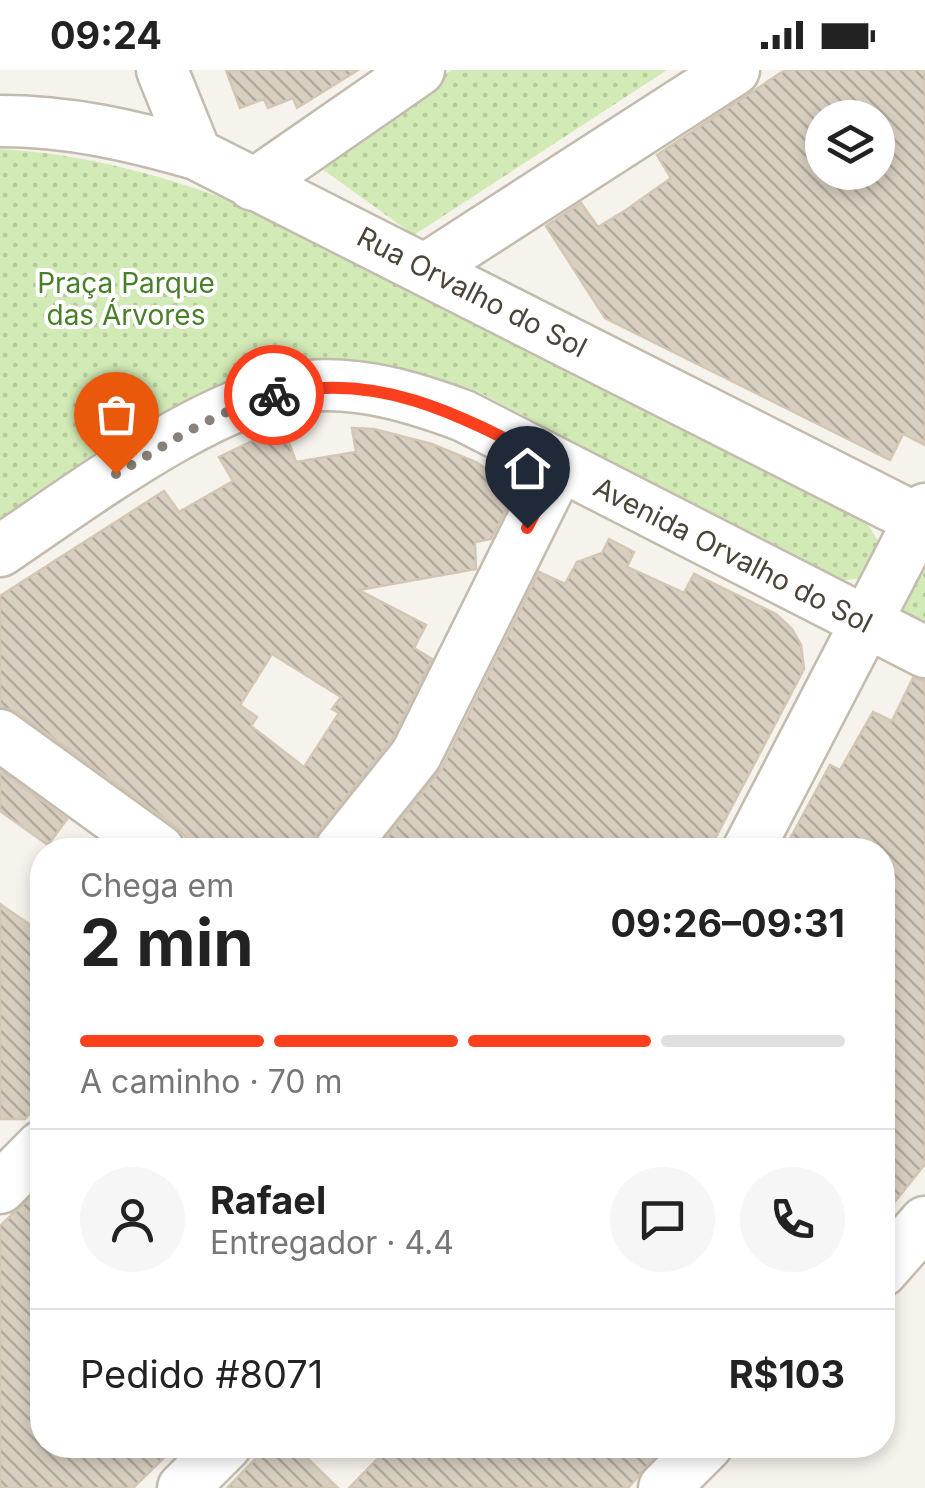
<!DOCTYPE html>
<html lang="pt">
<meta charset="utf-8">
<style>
:root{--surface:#fff;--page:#f6f6f6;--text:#222;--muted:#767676;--line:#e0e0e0;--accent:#fc3f1d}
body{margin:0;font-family:Inter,sans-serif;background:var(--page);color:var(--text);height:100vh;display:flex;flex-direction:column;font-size:38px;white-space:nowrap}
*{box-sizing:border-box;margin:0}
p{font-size:32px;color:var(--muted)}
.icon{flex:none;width:55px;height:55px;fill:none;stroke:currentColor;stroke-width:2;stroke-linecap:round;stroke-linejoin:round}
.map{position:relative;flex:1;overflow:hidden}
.sheet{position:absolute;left:30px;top:768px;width:865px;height:620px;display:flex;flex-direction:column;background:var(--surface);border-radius:40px;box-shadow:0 5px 15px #0003}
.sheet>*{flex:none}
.buttons{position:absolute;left:805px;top:30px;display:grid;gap:20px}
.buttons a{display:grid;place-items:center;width:90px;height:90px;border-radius:50%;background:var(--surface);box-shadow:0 5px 15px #0003;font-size:50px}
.pin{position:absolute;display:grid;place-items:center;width:85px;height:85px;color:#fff;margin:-102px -42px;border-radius:50% 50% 50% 0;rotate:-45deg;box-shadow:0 0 10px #0007}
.pin .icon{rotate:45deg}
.courier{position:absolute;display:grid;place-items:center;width:100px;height:100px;margin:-50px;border:8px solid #fc3f1d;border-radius:50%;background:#fff;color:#222;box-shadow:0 2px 12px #0007}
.summary em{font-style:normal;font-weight:700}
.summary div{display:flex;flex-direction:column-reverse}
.summary{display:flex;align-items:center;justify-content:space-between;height:170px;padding:0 50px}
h1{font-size:65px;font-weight:700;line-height:75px}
.bar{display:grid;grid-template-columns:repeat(4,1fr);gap:15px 10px;align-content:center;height:120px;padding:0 50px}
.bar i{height:12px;border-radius:8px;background:var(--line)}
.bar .on{background:var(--accent)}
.bar p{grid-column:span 4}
.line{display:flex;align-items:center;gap:25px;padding:0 50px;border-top:2px solid var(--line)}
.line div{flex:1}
.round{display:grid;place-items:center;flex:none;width:105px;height:105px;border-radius:52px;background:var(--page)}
.status{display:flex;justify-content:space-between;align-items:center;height:70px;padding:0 50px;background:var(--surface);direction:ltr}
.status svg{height:28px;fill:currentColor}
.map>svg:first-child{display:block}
.grass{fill:url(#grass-dots)}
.building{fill:url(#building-back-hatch);stroke:#d3c7b4;stroke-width:2.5;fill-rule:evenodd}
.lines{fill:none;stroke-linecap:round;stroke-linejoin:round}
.minor-casing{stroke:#c2bbae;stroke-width:55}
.minor{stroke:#fff;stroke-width:50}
.done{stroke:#878178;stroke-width:10;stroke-dasharray:0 18}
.route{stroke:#fc3f1d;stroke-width:12}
.labels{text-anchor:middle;stroke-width:8;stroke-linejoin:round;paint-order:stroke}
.park-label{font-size:28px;fill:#4a7f2a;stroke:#fff}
.street-label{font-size:28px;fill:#4b4439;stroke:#fff}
</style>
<div class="status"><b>09:24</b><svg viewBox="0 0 49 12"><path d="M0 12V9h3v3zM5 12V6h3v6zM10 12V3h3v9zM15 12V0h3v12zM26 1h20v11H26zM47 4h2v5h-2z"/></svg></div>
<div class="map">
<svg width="925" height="1418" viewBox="0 0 925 1418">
<defs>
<pattern id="grass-dots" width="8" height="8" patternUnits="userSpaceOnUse" patternTransform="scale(2.5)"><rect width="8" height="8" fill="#d2eab5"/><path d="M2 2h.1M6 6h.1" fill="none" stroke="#b6ca9c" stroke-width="1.8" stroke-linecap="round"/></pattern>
<pattern id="building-back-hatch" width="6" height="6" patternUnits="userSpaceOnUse" patternTransform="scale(2.5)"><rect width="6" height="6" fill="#d8cfc1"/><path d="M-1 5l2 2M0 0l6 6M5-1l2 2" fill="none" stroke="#b1aa9e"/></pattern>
</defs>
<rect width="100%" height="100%" fill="#f6f3ec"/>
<path class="grass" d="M 452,0 L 667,0 L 414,165 L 311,91 Z
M 0,79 C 87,84 164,106 246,136 L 866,452 L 881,475 L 864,508 L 837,511 L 477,321 L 426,304 L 373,296 L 0,461 Z
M 925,497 L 925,567 L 898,544 L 914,501 Z"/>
<path class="building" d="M 226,0 L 358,0 L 297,38 L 293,28 L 268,38 L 264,29 L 240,38 Z
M 785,0 L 925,0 L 925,375 L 903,364 L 890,390 L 605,248 L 546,156 L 581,133 L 598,157 L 626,140 L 671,108 L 657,85 ZM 822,48 L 878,48 L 878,102 L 822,102 Z
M 283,356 L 296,392 L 356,382 L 352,358 L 374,359 L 432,374 L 476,392 L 516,419 L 491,469 L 475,472 L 476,499 L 359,520 L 426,555 L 414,578 L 432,589 L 392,669 L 316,765 L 302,780 L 198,780 L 176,757 L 17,642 L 0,637 L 0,526 L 164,421 L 179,442 L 233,411 L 219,387 ZM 272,584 L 341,627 L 332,639 L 339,643 L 304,697 L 251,656 L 257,647 L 240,635 Z
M 609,469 L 634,482 L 627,497 L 684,523 L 694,504 L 776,544 L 792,559 L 801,575 L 804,599 L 709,780 L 388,780 L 380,776 L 442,698 L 539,502 L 565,514 L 577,492 L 602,483 Z
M 913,608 L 925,611 L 925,1094 L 882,1148 L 882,780 L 784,780 L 830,695 L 840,700 L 873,642 L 892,651 Z
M 0,700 L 67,749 L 48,775 L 0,741 Z
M 0,834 L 42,863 L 42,1029 L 25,1049 L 0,1049 Z
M 42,1116 L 42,1375 L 177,1375 L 133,1418 L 0,1418 L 0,1156 Z
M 269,1375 L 294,1375 L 338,1418 L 227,1418 Z
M 391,1375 L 666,1375 L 628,1418 L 349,1418 Z"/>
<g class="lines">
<defs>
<path id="minor" d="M 162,0 L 196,84
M 0,51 C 69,51 130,65 196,84 L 925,453
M 253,115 L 419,0
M 427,198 L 734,0
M 0,481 C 81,427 211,327 308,316 C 361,311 416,328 464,346 L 925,582
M 0,665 L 159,780
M 340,780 L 416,685 L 559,397
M 748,780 L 925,439
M 0,1118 L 42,1076
M 882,1201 L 925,1152
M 183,1418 L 226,1375
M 664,1418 L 707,1375"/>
</defs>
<use href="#minor" class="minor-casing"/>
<use href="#minor" class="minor"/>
</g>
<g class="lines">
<path class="done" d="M 116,404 C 166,375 217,340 274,325"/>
<path class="route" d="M 274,325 C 380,298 468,349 559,397 L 527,458"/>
</g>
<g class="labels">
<g class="park-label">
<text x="126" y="223">Praça Parque<tspan x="126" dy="32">das Árvores</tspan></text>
</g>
<g class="street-label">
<text transform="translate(472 222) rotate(27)" y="10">Rua Orvalho do Sol</text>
<text transform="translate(733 485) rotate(27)" y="10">Avenida Orvalho do Sol</text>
</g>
</g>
</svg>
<div class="buttons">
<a><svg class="icon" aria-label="layers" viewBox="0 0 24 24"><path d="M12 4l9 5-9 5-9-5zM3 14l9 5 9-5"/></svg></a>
</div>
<div class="pin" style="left:116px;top:404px;background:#ea580c"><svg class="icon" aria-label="bag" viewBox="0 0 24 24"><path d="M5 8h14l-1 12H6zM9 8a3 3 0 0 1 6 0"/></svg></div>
<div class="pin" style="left:527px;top:458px;background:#1f2937"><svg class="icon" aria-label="home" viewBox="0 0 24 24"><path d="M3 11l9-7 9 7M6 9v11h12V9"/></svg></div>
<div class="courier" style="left:274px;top:325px"><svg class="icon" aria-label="bike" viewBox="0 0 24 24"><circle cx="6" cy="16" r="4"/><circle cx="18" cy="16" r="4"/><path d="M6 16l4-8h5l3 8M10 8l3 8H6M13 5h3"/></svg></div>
<section class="sheet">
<div class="summary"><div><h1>2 min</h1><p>Chega em</p></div><em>09:26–09:31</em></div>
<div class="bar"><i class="on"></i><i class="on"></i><i class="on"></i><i></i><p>A caminho · 70 m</p></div>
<div class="line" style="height:180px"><a class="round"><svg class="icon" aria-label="person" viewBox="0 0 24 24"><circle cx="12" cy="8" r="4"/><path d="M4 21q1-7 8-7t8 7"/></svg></a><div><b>Rafael</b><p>Entregador · 4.4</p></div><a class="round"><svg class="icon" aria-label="chat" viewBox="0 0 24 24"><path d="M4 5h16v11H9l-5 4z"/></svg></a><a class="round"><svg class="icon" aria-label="phone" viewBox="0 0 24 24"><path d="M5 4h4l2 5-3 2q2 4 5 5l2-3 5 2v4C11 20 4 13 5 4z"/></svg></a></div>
<div class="line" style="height:130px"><div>Pedido #8071</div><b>R$103</b></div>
</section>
</div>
